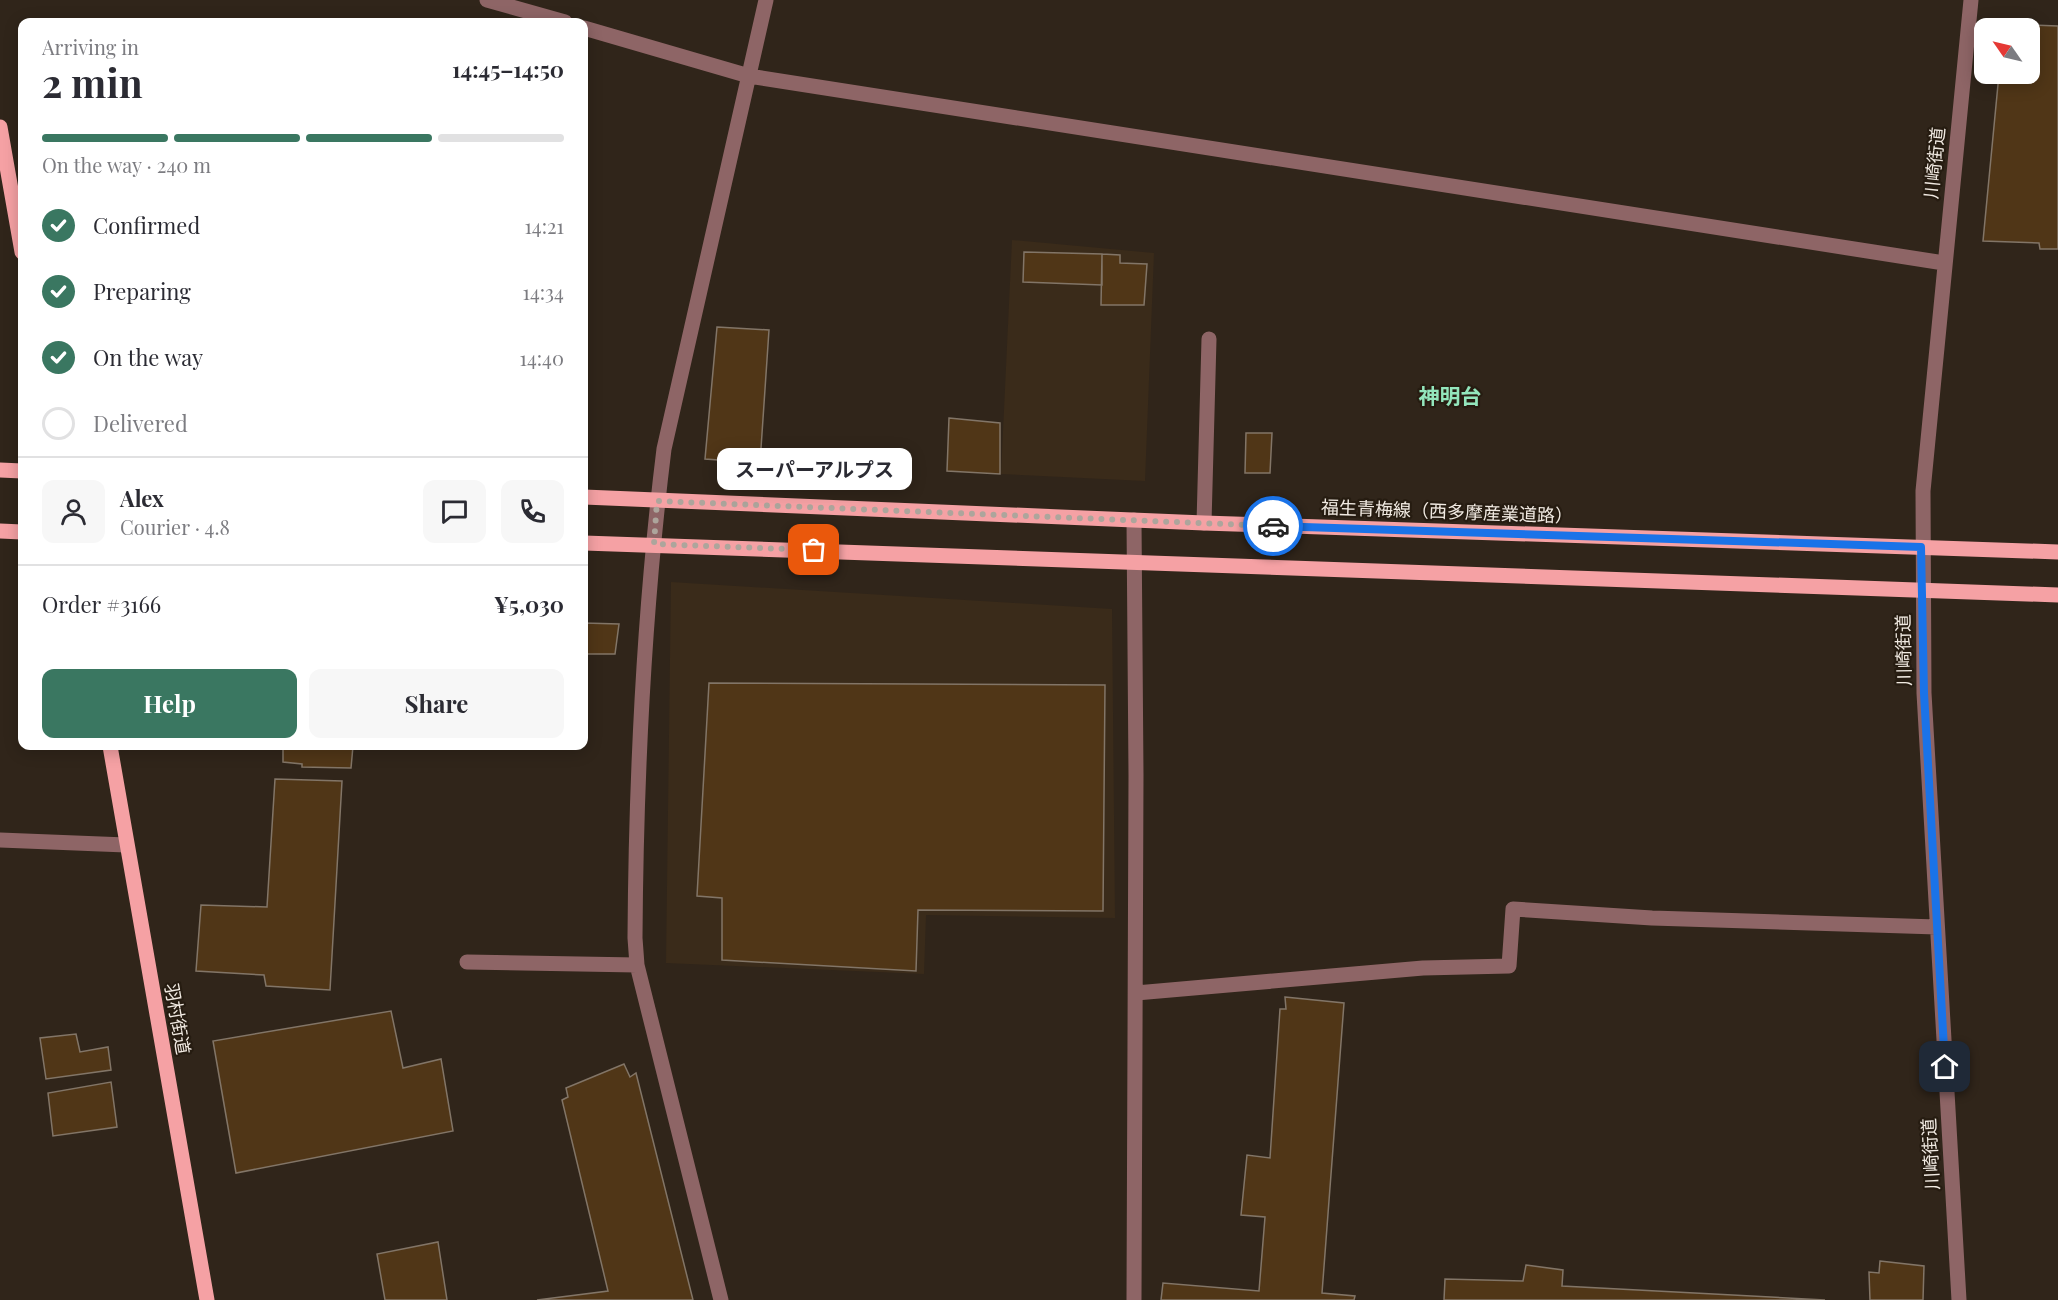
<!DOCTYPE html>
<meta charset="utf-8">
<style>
:root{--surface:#fff;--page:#f7f7f7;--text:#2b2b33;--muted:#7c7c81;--line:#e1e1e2;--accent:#3a7761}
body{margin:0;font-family:"Playfair Display","Noto Sans JP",serif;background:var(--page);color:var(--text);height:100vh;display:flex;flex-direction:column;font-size:22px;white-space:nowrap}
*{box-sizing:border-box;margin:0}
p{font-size:20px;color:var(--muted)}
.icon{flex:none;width:33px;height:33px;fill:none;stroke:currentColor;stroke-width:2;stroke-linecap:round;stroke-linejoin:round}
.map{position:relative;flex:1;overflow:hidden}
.details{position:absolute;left:18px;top:18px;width:570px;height:732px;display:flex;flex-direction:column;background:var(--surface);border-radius:12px;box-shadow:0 3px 15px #0003}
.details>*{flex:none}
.needle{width:39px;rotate:304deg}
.buttons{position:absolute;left:1974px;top:18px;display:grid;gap:12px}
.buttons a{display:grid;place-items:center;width:66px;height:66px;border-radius:12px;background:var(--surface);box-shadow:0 3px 15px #0003;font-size:30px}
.pin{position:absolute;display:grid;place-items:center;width:51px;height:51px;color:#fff;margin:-26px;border-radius:12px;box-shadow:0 3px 9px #0006}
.courier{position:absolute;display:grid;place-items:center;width:60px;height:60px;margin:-30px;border:4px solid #1a73e8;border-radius:50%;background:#fff;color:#222;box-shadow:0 2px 8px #0007}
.bubble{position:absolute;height:42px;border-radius:12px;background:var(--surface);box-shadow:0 3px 15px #0003;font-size:20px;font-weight:700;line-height:42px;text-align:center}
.headline em{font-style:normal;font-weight:700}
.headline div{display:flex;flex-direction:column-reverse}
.headline{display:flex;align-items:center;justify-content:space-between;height:102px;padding:0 24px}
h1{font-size:39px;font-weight:700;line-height:45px}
.bar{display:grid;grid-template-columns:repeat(4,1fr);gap:9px 6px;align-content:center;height:72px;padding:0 24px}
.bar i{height:8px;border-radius:4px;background:var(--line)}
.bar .active{background:var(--accent)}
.bar p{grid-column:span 4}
.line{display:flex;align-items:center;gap:15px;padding:0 24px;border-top:2px solid var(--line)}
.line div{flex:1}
.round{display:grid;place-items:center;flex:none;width:63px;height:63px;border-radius:12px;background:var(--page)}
ol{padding:0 24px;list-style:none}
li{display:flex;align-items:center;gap:18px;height:66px}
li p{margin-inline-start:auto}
li .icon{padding:6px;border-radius:50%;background:var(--accent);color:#fff;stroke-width:4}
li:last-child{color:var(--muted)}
li i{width:33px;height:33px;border:3px solid var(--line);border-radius:50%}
.cta{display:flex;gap:12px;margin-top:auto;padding:12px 24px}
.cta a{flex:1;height:69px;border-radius:12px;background:var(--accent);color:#fff;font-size:24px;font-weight:700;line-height:69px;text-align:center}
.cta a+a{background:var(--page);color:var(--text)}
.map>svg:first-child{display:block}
.built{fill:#3a2b1a}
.building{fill:#503617;stroke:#827567;stroke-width:1.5}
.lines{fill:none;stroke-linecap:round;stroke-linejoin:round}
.minor{stroke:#8e6566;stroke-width:15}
.major{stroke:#f5a1a4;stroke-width:15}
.done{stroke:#ada59c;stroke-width:6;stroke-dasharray:0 10.8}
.route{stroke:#1a73e8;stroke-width:8}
.labels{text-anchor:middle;stroke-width:4.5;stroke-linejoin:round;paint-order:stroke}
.street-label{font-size:18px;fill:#f1eae2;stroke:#261c11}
.quarter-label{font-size:21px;font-weight:bold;fill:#93e6bc;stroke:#261c11}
</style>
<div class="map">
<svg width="2058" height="1300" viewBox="0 0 2058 1300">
<rect width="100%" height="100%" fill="#30251a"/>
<path class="built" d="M 1012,240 L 1154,253 L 1145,481 L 1001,474 Z
M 671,582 L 1112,609 L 1115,918 L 926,915 L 924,974 L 666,963 Z"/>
<path class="building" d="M 2003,24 L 2058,26 L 2058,249 L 2040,249 L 2039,243 L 1983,241 L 1999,74 L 2030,74 L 2030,28 L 2003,28 Z
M 1024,252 L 1102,254 L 1102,285 L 1023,282 Z
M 1102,254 L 1120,255 L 1120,263 L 1147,264 L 1144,305 L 1101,305 Z
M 717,327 L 769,330 L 760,463 L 705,459 Z
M 949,418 L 1000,423 L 1000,474 L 947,471 Z
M 1246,433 L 1272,433 L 1270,473 L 1245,473 Z
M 584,623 L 619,624 L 615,654 L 584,654 Z
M 709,683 L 1105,685 L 1103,911 L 918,910 L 916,971 L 722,960 L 722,898 L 697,896 Z
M 283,746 L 353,746 L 351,768 L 302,767 L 302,764 L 283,762 Z
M 275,779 L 342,781 L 330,990 L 266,986 L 264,975 L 196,971 L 201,905 L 267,907 Z
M 1285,997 L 1344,1003 L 1322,1293 L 1355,1296 L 1354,1300 L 1161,1300 L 1163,1283 L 1259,1291 L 1265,1217 L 1241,1215 L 1247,1155 L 1270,1158 L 1280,1009 L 1286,1009 Z
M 391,1011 L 403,1068 L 441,1059 L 453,1131 L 236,1173 L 213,1041 Z
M 76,1034 L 80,1052 L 108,1047 L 111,1070 L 46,1079 L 40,1038 Z
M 624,1064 L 630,1077 L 636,1073 L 693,1300 L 537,1300 L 608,1291 L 562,1100 L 568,1097 L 566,1088 Z
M 111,1082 L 117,1127 L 53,1136 L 48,1093 Z
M 438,1242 L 447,1300 L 385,1300 L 377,1254 Z
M 1880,1261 L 1924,1266 L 1923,1300 L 1870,1300 L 1869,1272 L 1879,1273 Z
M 1526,1265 L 1563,1270 L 1562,1286 L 1825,1300 L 1444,1300 L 1445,1279 L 1523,1281 Z"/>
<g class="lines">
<path class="minor" d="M 487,0 L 565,22
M 584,28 L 749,76 L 1944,263
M 1134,520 L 1136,775 L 1134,1300
M 1204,523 L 1209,339
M 0,840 L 126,845
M 467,962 L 637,965
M 1136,993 L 1423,968 L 1509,966 L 1513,909 L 1652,918 L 1937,927
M 721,1300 L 637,965 L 635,938 C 636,775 644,611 664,449 L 766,0
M 1959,1300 L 1924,693 L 1923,491 L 1971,0"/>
<path class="major" d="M 0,127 L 22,252
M 0,470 L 22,471
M 584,497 L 1204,523 L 2058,552
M 0,531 L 22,532
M 584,543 L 2058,595
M 110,746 L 207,1300"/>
</g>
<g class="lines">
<path class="done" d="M 814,550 L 654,544 L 657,501 L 1273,526"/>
<path class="route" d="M 1273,526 L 1921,547 L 1924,693 L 1945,1067"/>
</g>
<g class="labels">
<g class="street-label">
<text transform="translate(1935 163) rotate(-84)" y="6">川崎街道</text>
<text transform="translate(1447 512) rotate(2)" y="6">福生青梅線（西多摩産業道路）</text>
<text transform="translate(1904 650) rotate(-91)" y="6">川崎街道</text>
<text transform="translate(177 1019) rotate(80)" y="6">羽村街道</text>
<text transform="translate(1931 1154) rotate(-93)" y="6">川崎街道</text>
</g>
<g class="quarter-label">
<text x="1450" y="404">神明台</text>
</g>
</g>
</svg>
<div class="buttons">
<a><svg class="needle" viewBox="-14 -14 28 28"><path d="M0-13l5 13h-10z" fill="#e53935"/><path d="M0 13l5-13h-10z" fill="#7c7c81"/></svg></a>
</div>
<div class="pin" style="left:814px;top:550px;background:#ea580c"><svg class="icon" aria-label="bag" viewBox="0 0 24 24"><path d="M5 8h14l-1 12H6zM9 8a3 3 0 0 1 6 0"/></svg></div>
<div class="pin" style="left:1945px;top:1067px;background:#1f2937"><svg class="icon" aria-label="home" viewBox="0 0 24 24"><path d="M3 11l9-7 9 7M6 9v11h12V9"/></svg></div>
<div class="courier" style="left:1273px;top:526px"><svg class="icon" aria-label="car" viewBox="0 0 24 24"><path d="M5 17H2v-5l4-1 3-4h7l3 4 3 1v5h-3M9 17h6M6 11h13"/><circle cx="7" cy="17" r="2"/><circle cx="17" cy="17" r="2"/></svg></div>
<div class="bubble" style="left:717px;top:448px;width:195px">スーパーアルプス</div>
<section class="details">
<div class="headline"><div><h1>2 min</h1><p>Arriving in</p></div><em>14:45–14:50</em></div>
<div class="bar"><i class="active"></i><i class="active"></i><i class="active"></i><i></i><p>On the way · 240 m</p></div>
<ol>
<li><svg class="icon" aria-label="check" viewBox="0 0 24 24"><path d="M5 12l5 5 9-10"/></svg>Confirmed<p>14:21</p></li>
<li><svg class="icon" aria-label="check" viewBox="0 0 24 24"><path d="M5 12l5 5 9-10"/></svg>Preparing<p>14:34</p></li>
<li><svg class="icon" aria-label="check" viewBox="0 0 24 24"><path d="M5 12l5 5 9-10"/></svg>On the way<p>14:40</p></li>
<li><i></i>Delivered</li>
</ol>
<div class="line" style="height:108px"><a class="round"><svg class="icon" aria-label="person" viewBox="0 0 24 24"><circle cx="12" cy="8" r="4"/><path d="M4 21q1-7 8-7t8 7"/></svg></a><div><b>Alex</b><p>Courier · 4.8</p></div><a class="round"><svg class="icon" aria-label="chat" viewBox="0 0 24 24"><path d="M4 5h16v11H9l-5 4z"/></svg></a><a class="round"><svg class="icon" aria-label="phone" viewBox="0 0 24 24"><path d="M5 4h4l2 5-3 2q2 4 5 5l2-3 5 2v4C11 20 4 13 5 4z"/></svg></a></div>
<div class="line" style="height:78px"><div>Order #3166</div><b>¥5,030</b></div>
<div class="cta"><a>Help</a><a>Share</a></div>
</section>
</div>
